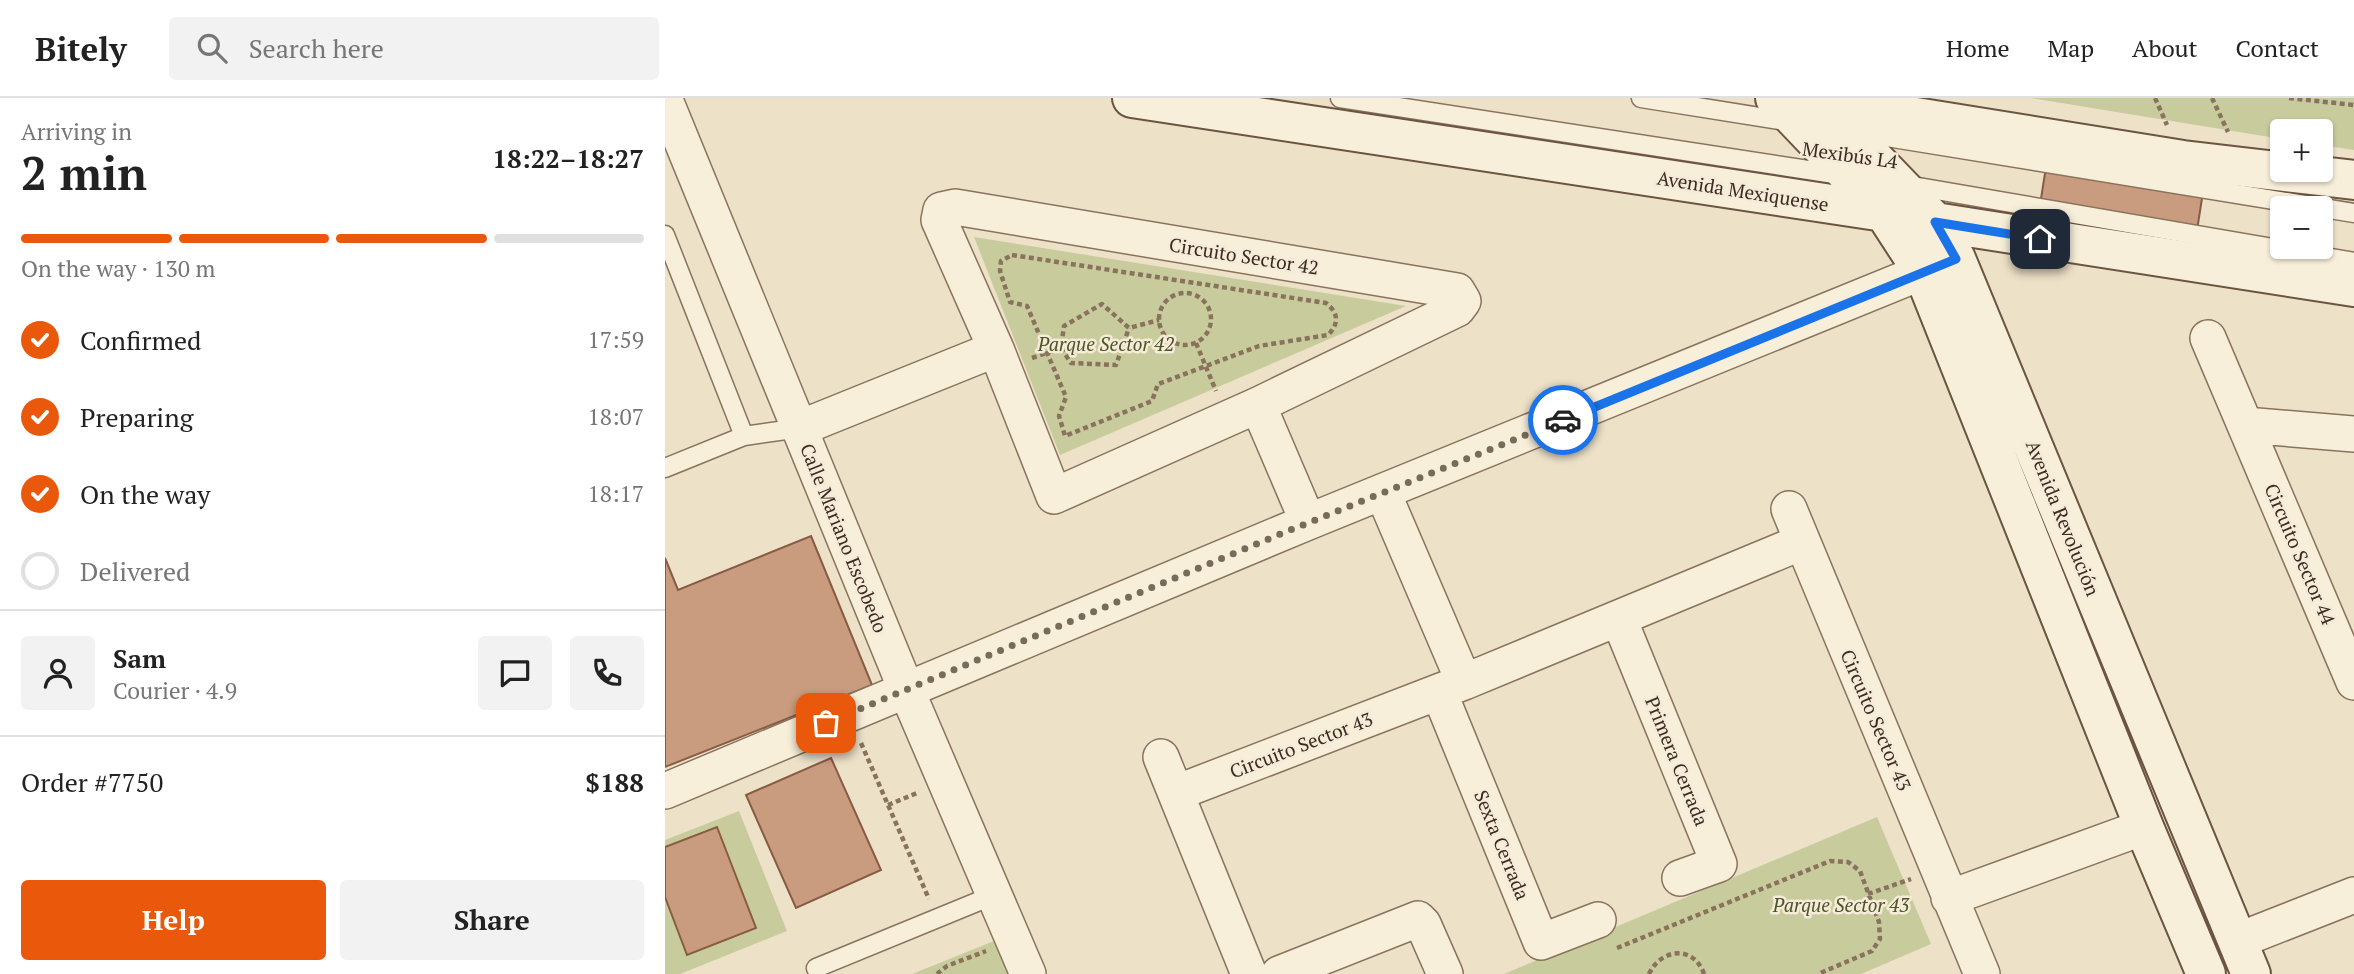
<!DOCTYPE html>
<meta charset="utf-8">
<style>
:root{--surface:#fff;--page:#f2f2f2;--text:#222;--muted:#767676;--line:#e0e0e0;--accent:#ea580c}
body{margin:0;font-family:"PT Serif",serif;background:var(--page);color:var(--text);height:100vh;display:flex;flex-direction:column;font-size:26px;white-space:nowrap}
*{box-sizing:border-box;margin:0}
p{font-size:23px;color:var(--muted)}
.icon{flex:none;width:38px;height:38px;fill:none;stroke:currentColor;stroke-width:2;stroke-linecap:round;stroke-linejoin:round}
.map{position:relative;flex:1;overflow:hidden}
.side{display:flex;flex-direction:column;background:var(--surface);width:665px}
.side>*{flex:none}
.controls{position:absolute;left:1605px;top:21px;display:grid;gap:14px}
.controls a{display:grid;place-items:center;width:63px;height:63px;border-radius:7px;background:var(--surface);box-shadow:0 2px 5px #0004;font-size:35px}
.pin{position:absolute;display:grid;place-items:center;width:60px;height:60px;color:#fff;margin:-30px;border-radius:14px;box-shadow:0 4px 10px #0006}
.courier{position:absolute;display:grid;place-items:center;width:70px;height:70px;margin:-35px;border:5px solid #1a73e8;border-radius:50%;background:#fff;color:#222;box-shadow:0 2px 9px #0007}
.summary em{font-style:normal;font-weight:700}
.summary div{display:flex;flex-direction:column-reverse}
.summary{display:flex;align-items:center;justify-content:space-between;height:119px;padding:0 21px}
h1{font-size:46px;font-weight:700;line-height:52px}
.bar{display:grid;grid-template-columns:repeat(4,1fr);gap:10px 7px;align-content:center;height:84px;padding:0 21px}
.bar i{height:9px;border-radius:5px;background:var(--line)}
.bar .current{background:var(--accent)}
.bar p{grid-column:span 4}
.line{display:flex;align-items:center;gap:18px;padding:0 21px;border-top:2px solid var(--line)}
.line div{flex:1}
.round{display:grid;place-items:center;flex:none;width:74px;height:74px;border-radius:7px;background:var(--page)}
ol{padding:0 21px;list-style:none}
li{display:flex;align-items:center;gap:21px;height:77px}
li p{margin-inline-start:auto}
li .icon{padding:7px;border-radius:50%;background:var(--accent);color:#fff;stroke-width:4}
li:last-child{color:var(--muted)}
li i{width:38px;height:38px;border:4px solid var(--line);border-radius:50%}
.button{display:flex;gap:14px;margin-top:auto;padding:14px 21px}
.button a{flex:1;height:80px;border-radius:7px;background:var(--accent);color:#fff;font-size:28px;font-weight:700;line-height:80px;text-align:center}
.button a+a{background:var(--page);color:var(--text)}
header{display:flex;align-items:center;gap:42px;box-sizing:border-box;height:98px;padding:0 35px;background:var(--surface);border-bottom:2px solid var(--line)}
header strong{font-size:33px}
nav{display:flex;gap:38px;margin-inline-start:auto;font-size:24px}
.search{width:490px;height:63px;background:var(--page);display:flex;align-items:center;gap:18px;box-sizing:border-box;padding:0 24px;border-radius:7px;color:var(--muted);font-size:26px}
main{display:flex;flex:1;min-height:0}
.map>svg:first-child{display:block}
.green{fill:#c8cc9c}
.building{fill:#ca9c7f;stroke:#885c44;stroke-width:2}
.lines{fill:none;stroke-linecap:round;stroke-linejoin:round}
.lane-casing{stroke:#89735d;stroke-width:21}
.street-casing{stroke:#89735d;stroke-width:38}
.secondary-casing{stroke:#6b5440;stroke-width:42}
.path{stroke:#89735d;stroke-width:4.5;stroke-dasharray:5 3.5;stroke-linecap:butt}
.lane{stroke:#f8efdb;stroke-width:18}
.street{stroke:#f8efdb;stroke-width:35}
.secondary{stroke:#f8efdb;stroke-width:38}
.done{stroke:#796b5b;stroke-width:7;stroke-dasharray:0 12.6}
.route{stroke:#1a73e8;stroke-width:9}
.labels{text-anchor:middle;stroke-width:5;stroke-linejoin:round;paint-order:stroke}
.street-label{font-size:19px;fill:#3a2c21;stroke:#f5ebd8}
.park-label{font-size:19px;font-style:italic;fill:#4c5628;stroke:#f5ebd8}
</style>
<header>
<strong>Bitely</strong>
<div class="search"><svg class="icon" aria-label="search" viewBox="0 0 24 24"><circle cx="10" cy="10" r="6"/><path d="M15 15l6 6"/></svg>Search here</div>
<nav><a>Home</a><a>Map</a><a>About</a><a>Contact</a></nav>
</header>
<main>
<section class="side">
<div class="summary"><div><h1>2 min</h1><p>Arriving in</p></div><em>18:22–18:27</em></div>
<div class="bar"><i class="current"></i><i class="current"></i><i class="current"></i><i></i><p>On the way · 130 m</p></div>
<ol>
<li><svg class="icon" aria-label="check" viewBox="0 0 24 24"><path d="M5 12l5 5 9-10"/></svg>Confirmed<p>17:59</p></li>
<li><svg class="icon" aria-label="check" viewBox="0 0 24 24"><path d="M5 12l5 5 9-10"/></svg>Preparing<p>18:07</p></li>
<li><svg class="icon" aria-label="check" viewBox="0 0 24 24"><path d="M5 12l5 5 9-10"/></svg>On the way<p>18:17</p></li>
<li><i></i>Delivered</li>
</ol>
<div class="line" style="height:126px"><a class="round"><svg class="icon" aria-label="person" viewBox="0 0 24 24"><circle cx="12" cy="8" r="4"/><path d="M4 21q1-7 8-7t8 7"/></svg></a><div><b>Sam</b><p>Courier · 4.9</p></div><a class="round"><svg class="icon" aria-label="chat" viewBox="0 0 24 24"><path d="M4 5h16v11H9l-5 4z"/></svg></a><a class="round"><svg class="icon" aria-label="phone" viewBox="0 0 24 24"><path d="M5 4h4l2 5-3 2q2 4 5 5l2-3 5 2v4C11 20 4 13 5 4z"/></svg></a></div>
<div class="line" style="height:91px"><div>Order #7750</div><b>$188</b></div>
<div class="button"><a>Help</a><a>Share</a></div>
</section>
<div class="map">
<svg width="1689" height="876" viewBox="0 0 1689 876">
<rect width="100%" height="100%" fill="#ede1c8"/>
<path class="green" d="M 1366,0 L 1689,0 L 1689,52 L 1656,47 L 1656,33 L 1617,33 L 1617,41 Z
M 309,139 L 741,208 L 395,357 Z
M 74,713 L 122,833 L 15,876 L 0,876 L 0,742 Z
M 1212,719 L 1266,846 L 1196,876 L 839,876 Z
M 329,843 L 343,876 L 247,876 Z"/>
<path class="building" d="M 1381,69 L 1538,94 L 1532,132 L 1375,107 Z
M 146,438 L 207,587 L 0,669 L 0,460 L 13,492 Z
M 166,660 L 216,772 L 131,810 L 81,697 Z
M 52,729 L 91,830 L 22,857 L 0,799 L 0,749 Z"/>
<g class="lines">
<defs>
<path id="lane" d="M 675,0 L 1176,77
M 976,0 L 1126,24
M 1191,34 L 1689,115
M 1242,87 L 1689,164
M 0,137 L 79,338
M 0,370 L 79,338 L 135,330
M 151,870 L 329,797"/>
<path id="street" d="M 0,2 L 241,591 L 363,876
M 290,109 L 792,193 L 798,203 L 792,211 L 593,307 L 389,398 L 331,251 L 274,122 L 276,112 Z
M 1543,240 L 1689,584
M 593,307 L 643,424
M 1580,327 L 1689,336
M 135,330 L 331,251
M 718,395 L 799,584
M 1124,411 L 1317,876
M 954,521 L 1054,766 L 1015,780
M 774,594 L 876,844 L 933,822
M 496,659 L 584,876
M 0,693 L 643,424 L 1284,163
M 511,695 L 799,584 L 1137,444
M 1284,800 L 1479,729
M 1572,843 L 1689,797
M 614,876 L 753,821 L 758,826 L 780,876"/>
<path id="secondary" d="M 467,0 L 1219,114 L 1270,124 L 1689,189
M 1110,0 L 1219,114 L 1258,174 L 1479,729 L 1541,876
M 1151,3 L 1518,62 L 1689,82
M 1154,4 L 1270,124 L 1291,161 L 1586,876"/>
</defs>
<use href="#lane" class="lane-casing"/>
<use href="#street" class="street-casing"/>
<use href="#secondary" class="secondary-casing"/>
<path class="path" d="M 1490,0 L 1502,27
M 1547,0 L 1563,34
M 1624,0 L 1689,7
M 347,157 L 661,205 C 674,215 674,226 663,237 L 594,248 L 493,286 L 487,303 L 400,338 L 394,318 L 401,299 L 362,208 L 345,204 L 335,173 L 336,163 Z
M494 221a26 26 0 1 1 52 0a26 26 0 1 1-52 0Z
M 531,245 L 551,293
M 396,250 L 406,265 L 451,267 L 464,230
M 367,260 L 396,250 L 399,228 L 437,206 L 464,230 L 494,222
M 196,645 L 264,801
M 223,707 L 252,695
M 1203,796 L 1246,781
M 952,850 L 1165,763 L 1183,764 L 1195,773 L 1214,824 L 1215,841 L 1207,853 L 1153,876
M 272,876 L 282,868 L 321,853
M 984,876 C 996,850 1029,847 1039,876"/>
<use href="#lane" class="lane"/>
<use href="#street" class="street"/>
<use href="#secondary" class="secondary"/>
</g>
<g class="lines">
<path class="done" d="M 161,625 L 618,435 L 898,322"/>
<path class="route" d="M 898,322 L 1291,161 L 1270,124 L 1375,141"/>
</g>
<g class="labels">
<g class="street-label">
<text transform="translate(1185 57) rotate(8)" y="7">Mexibús L4</text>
<text transform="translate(1078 93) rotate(9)" y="7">Avenida Mexiquense</text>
<text transform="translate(579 158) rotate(9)" y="7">Circuito Sector 42</text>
<text transform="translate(1398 420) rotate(68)" y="7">Avenida Revolución</text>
<text transform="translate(179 440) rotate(68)" y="7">Calle Mariano Escobedo</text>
<text transform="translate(1635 456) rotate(67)" y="7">Circuito Sector 44</text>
<text transform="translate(1211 622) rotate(67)" y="7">Circuito Sector 43</text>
<text transform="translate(636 647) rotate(-21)" y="7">Circuito Sector 43</text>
<text transform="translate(1012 663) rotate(68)" y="7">Primera Cerrada</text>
<text transform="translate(837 747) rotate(68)" y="7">Sexta Cerrada</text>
</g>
<g class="park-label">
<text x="441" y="253">Parque Sector 42</text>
<text x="1176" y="814">Parque Sector 43</text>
</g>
</g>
</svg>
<div class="controls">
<a>+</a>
<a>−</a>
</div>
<div class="pin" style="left:161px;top:625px;background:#ea580c"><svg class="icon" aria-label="bag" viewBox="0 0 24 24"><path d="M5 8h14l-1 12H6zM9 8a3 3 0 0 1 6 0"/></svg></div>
<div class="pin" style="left:1375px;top:141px;background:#1f2937"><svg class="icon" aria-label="home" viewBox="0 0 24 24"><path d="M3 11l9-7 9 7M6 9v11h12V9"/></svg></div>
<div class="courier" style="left:898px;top:322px"><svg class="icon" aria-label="car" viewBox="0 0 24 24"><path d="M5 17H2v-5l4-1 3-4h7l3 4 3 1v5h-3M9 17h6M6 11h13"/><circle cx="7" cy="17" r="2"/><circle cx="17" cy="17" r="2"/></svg></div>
</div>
</main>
